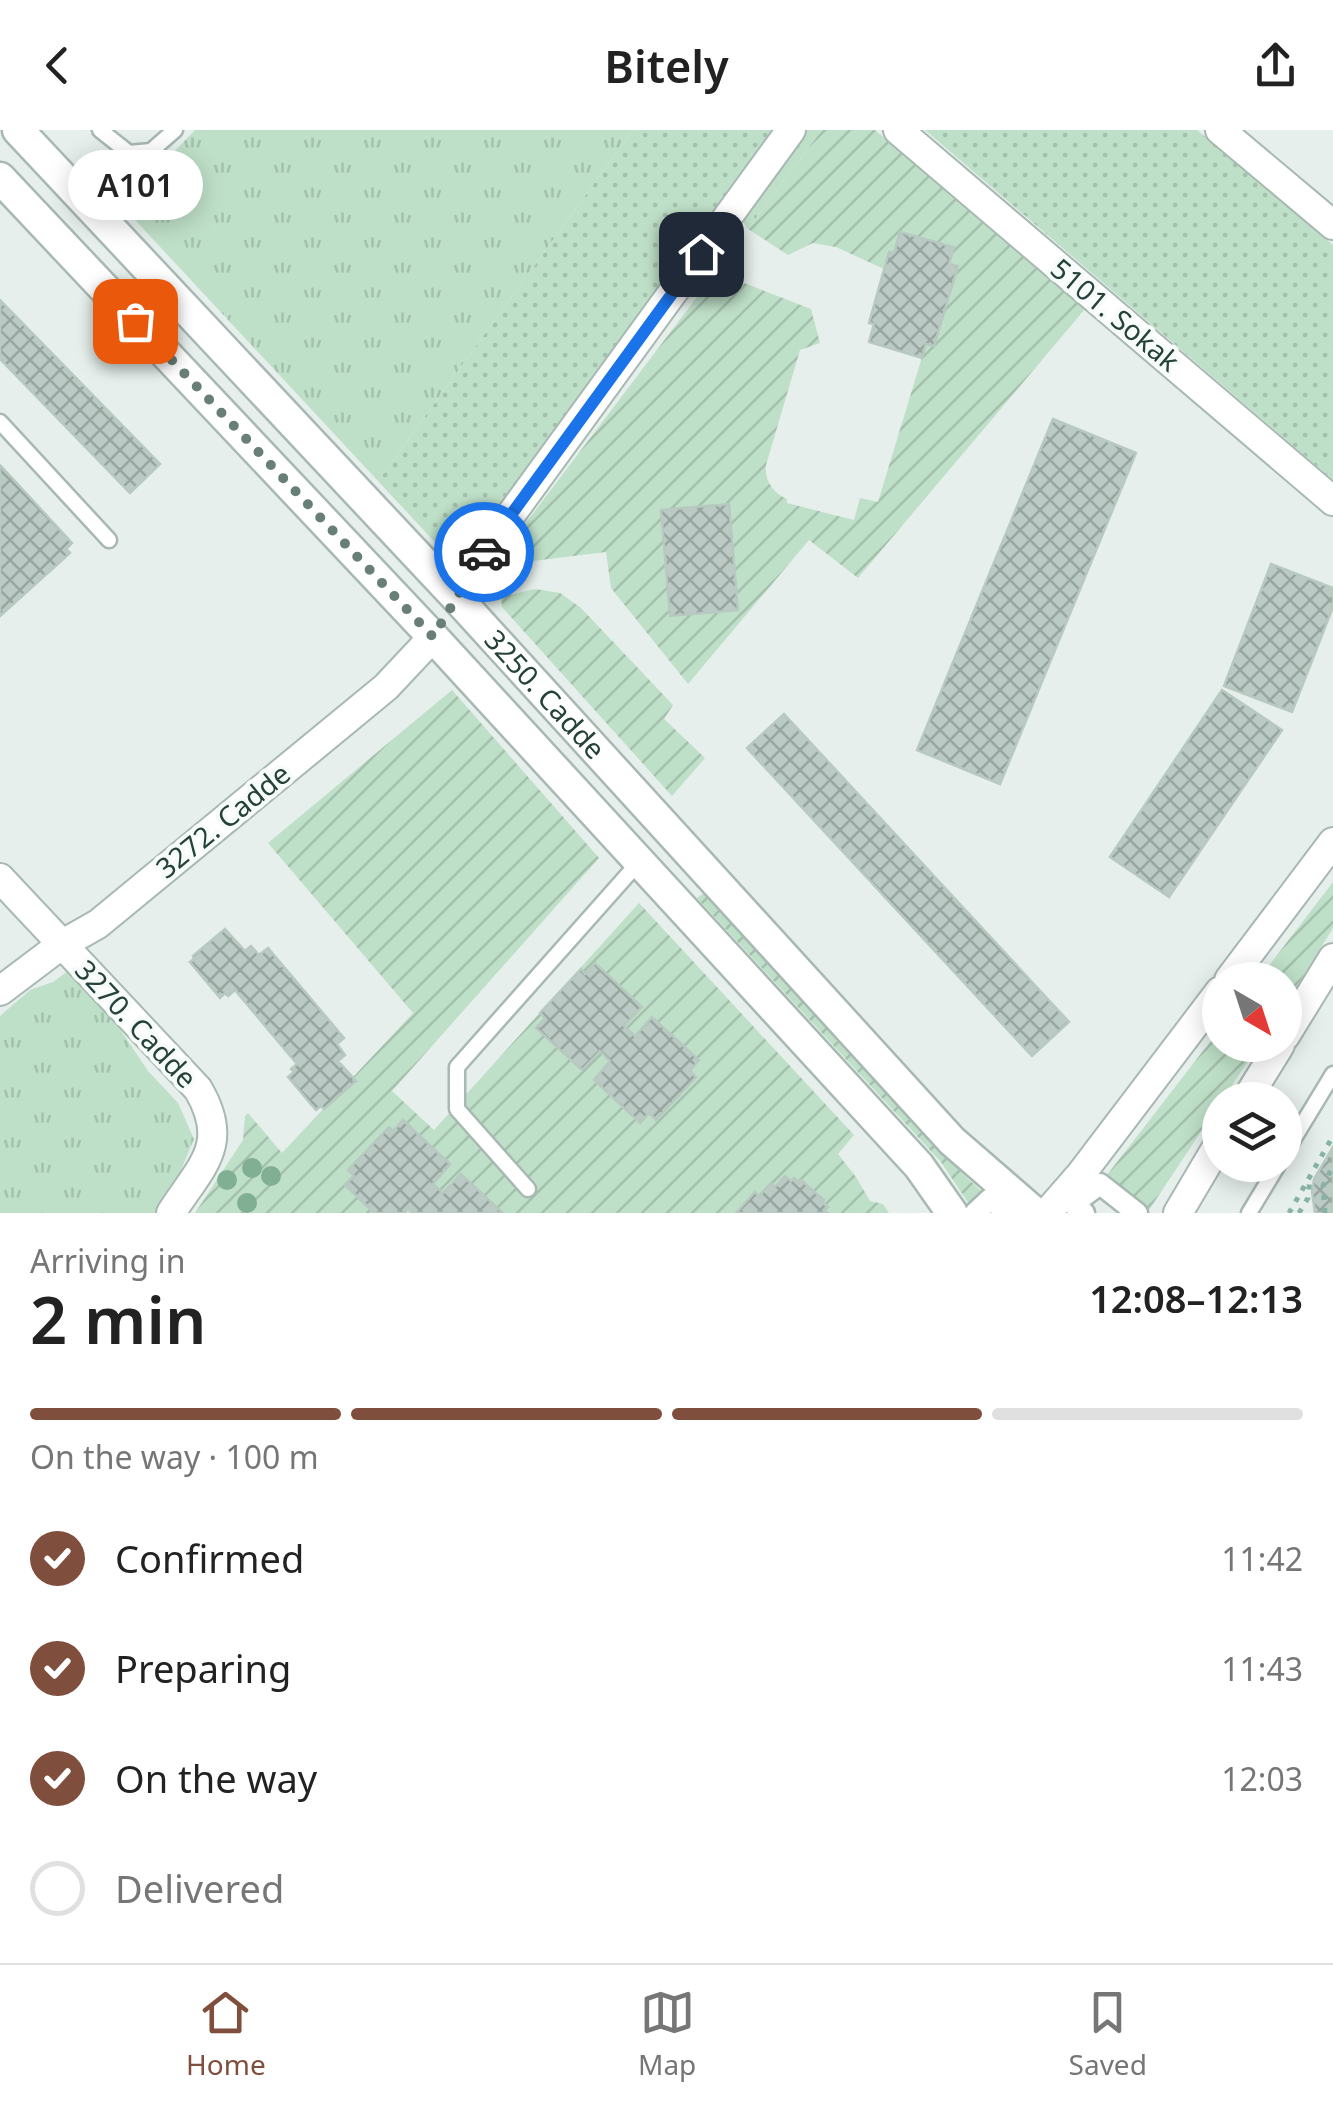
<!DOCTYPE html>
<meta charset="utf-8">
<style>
:root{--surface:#fff;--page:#f6f6f6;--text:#222;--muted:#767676;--line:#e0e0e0;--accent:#804e3d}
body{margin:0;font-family:"Noto Sans",sans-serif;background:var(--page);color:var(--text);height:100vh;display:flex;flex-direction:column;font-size:38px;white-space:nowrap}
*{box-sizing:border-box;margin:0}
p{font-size:32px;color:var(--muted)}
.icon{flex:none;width:55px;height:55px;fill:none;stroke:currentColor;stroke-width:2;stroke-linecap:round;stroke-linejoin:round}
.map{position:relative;height:1083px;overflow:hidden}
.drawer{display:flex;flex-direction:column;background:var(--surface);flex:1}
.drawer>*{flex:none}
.needle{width:65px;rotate:141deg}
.controls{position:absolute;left:1202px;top:832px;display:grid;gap:20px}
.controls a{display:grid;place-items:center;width:100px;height:100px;border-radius:50%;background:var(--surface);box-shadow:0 5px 25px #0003;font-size:50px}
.pin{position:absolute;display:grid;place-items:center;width:85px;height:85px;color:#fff;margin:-42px;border-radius:20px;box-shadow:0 5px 15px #0006}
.courier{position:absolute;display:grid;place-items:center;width:100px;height:100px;margin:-50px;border:8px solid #1a73e8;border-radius:50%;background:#fff;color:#222;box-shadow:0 2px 12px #0007}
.bubble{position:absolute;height:70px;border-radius:35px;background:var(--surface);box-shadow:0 5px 25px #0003;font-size:32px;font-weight:600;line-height:70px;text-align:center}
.headline em{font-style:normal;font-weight:600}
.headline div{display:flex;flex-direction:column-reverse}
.headline{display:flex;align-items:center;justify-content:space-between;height:170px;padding:0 30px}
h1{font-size:65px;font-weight:600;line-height:75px}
.bar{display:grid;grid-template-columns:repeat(4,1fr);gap:15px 10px;align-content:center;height:120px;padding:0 30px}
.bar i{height:12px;border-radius:8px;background:var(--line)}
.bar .selected{background:var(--accent)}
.bar p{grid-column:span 4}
ol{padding:0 30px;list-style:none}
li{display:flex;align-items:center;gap:30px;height:110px}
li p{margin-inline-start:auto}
li .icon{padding:10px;border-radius:50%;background:var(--accent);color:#fff;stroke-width:4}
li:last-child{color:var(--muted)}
li i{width:55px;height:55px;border:5px solid var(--line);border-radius:50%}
header{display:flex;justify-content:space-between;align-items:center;height:130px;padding:0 30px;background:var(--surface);font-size:45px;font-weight:600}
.tabs{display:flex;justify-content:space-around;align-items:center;height:140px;border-top:2px solid var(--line);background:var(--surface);font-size:28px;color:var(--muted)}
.tabs a{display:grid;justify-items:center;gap:5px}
.tabs .selected{color:var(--accent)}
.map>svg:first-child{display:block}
.grass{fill:url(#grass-tufts)}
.park{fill:url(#park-dots)}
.garden{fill:url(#garden-furrows)}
.building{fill:url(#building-cross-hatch);stroke:#b8c9c2;stroke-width:2.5}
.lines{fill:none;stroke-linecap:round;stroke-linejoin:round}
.service-casing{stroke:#a8b8b2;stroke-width:19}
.pedestrian-casing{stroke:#a8b8b2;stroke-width:25}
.minor-casing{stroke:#a8b8b2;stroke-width:32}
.tertiary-casing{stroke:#a8b8b2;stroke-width:35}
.path{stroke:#86b3a5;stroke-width:5;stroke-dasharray:5 8;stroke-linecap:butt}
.service{stroke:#fff;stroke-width:14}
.pedestrian{stroke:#fff;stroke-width:20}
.minor{stroke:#fff;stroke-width:28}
.tertiary{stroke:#fff;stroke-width:30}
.tree{fill:#80af93}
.done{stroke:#687f78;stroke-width:10;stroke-dasharray:0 18}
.route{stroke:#1a73e8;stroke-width:12}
.labels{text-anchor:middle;stroke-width:8;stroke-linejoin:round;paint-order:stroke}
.street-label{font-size:28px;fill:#24423a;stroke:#f7fbf9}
</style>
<header><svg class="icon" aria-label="back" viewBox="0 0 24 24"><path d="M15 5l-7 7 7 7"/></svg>Bitely<svg class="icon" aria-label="share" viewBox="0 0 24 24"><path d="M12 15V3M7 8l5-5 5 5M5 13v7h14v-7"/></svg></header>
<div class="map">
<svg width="1333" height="1083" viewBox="0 0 1333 1083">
<defs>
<pattern id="grass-tufts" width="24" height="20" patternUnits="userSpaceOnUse" patternTransform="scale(2.5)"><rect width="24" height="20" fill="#bfe0c8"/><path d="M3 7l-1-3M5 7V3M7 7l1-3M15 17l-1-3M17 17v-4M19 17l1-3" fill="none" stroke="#a4c1ad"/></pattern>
<pattern id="park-dots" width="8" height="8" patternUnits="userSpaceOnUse" patternTransform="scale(2.5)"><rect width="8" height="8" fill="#bfe0c8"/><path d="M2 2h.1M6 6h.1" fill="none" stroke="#a4c1ad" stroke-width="1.8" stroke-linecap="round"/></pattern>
<pattern id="garden-furrows" width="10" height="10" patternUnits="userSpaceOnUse" patternTransform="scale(2.5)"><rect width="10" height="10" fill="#bfe0c8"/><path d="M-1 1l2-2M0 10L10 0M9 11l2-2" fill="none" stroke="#a4c1ad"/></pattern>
<pattern id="building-cross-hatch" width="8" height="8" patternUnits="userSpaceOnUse" patternTransform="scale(2.5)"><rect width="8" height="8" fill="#bbcac4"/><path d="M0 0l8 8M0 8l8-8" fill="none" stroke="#98a6a0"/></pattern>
</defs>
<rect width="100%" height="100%" fill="#e6efeb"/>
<path class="grass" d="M 195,0 L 633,0 L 378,351 L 122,76 Z
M 807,0 L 822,0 L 748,99 L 744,93 L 744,84 Z
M 68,841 L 117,895 L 148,941 L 178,973 L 194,1009 L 173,1059 L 157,1083 L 0,1083 L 0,886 L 30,860 L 53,852 Z"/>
<path class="park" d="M 633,0 L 775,0 L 458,437 L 378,351 Z
M 925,0 L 1197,0 L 1333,115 L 1333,350 Z"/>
<path class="garden" d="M 822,0 L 875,0 L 1085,179 L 858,448 L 809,410 L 688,554 L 611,458 L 606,422 L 500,435 L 500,427 L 716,142 L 811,179 L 820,213 L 800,220 L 766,335 C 764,350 773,363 787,369 L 787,373 L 854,390 L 860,368 L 878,372 L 926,214 L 934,216 L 958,137 L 949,134 L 954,117 L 890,122 L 884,139 L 836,117 L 813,113 L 788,125 L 748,99 Z
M 535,459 L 560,463 L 581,478 L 673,575 L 664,589 L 705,628 L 672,666 L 502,477 L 501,467 Z
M 452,560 L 599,728 L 392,961 L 434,1000 L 639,773 L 854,1005 L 838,1024 L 856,1047 L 870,1071 L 883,1074 L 889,1083 L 195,1083 L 243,1010 L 245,986 L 248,983 L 282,1023 L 413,883 L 268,713 Z
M 1333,752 L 1333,798 L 1285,875 L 1285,850 L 1258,850 Z
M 704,763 L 966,1047 L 990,1069 L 975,1083 L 941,1032 L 697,768 Z
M 1220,899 L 1220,915 L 1259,915 L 1222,970 L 1220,970 L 1220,973 L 1147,1083 L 1137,1083 L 1100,1054 Z"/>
<path class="building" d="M 900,102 L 954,117 L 949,134 L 958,136 L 934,216 L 926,214 L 922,228 L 869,212 L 874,194 L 869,193 L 889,122 L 894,123 Z
M 0,170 L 160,334 L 130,363 L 0,229 Z
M 1053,289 L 1136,323 L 1000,654 L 917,620 Z
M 0,335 L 72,413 L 66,419 L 70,423 L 0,486 Z
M 729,374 L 738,480 L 670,486 L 661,380 Z
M 1271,434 L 1333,458 L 1333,477 L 1292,582 L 1224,556 Z
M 1222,560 L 1282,600 L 1169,767 L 1110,727 Z
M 784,584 L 1069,892 L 1032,926 L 747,618 Z
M 225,799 L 245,821 L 251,816 L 259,825 L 268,818 L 344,908 L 337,914 L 345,925 L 338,931 L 356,951 L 324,979 L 321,976 L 316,980 L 288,947 L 294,942 L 291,939 L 297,934 L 235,860 L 228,866 L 225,863 L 220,868 L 190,832 L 194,829 L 193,826 Z
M 595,833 L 642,877 L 624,896 L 635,906 L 652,887 L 699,930 L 690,941 L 696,947 L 656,990 L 649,983 L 640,993 L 594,950 L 610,931 L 600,921 L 582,940 L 536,898 L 545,888 L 540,883 L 581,839 L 585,844 Z
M 403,990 L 450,1034 L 433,1054 L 443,1063 L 461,1044 L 503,1083 L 413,1083 L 408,1078 L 404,1083 L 374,1083 L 345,1055 L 354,1046 L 348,1040 L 389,997 L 393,1001 Z
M 1333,1017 L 1333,1083 L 1315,1083 L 1312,1062 L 1314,1049 Z
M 785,1046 L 791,1051 L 794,1048 L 799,1052 L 801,1050 L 824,1070 L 822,1072 L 828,1077 L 825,1080 L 828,1083 L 736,1083 L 755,1062 L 759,1066 L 771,1053 L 775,1057 Z"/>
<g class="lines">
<defs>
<path id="service" d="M 100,0 L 129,23 L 151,21 L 175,0
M 0,292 L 109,410
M 1285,1023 L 1333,944
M 528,1059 L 457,979 L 457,937 L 639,732
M 1249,1083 L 1278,1035"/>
<path id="pedestrian" d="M 975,1083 L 990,1069 L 1006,1081 L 1005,1083
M 1084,1083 L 1073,1074 L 1100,1054 L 1137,1083"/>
<path id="minor" d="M 898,0 L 1333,371
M 1220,0 L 1333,95
M 457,468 L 475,434 L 791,0
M 0,748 L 198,959 C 231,1015 201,1036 171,1083
M 1229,850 L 1333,712
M 0,861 L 61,815 L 98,794 L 386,557 L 433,507
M 1285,906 L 1333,828
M 1246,970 L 1280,915
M 1047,1083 L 1081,1044 L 1220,861
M 1178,1083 L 1220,1012"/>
<g id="tertiary">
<path id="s1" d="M 18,0 L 457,468 L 952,1011 L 1035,1083"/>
<path d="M 0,48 L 433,507 L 919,1036 L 952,1083"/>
</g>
</defs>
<use href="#service" class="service-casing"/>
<use href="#pedestrian" class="pedestrian-casing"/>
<use href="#minor" class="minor-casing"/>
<use href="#tertiary" class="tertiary-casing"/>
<path class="path" d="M 1289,1083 L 1333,1006
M 1299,1083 L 1308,1068 L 1310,1048
M 1325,1083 L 1323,1056 L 1333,1036"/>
<use href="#service" class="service"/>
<use href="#pedestrian" class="pedestrian"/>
<use href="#minor" class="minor"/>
<use href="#tertiary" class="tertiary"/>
</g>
<g class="tree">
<circle cx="252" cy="1038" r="10"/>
<circle cx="271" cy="1046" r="10"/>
<circle cx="227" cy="1050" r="10"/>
<circle cx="247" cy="1073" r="10"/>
</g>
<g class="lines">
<path class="done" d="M 135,191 L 433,507 L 484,422"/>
<path class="route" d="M 484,422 L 701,124"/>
</g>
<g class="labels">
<g class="street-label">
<text transform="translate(1115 185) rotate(40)" y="10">5101. Sokak</text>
<text dy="10" stroke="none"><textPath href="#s1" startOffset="772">3250. Cadde</textPath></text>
<text transform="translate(223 691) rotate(-39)" y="10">3272. Cadde</text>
<text transform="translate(136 894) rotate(47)" y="10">3270. Cadde</text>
</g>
</g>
</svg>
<div class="controls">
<a><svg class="needle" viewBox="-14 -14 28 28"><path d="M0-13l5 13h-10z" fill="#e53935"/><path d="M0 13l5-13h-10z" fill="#767676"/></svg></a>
<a><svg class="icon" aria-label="layers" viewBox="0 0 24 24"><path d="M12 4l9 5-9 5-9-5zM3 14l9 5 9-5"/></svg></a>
</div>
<div class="pin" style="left:135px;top:191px;background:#ea580c"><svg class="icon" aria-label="bag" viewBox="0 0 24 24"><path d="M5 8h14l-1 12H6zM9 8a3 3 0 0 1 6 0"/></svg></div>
<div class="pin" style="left:701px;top:124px;background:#1f2937"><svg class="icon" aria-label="home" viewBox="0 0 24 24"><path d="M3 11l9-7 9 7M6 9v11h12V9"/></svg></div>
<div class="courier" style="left:484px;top:422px"><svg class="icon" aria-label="car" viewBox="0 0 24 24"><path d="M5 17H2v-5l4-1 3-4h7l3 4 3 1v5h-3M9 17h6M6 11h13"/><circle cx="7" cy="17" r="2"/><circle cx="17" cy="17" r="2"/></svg></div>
<div class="bubble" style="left:68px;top:20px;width:135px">A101</div>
</div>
<section class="drawer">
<div class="headline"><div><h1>2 min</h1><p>Arriving in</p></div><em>12:08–12:13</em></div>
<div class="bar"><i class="selected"></i><i class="selected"></i><i class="selected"></i><i></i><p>On the way · 100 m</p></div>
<ol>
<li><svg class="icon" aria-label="check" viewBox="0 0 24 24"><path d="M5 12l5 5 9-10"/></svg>Confirmed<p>11:42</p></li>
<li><svg class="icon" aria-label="check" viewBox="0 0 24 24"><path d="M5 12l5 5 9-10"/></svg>Preparing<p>11:43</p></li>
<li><svg class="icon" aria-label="check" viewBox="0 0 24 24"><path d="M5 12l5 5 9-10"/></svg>On the way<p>12:03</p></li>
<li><i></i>Delivered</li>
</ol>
</section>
<nav class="tabs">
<a class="selected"><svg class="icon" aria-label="home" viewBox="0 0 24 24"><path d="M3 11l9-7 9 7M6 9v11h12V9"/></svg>Home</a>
<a><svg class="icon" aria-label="map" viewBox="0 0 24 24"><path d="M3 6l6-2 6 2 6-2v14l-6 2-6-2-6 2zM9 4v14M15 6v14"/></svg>Map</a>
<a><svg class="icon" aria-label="saved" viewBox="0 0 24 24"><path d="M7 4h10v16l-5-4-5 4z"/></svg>Saved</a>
</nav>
